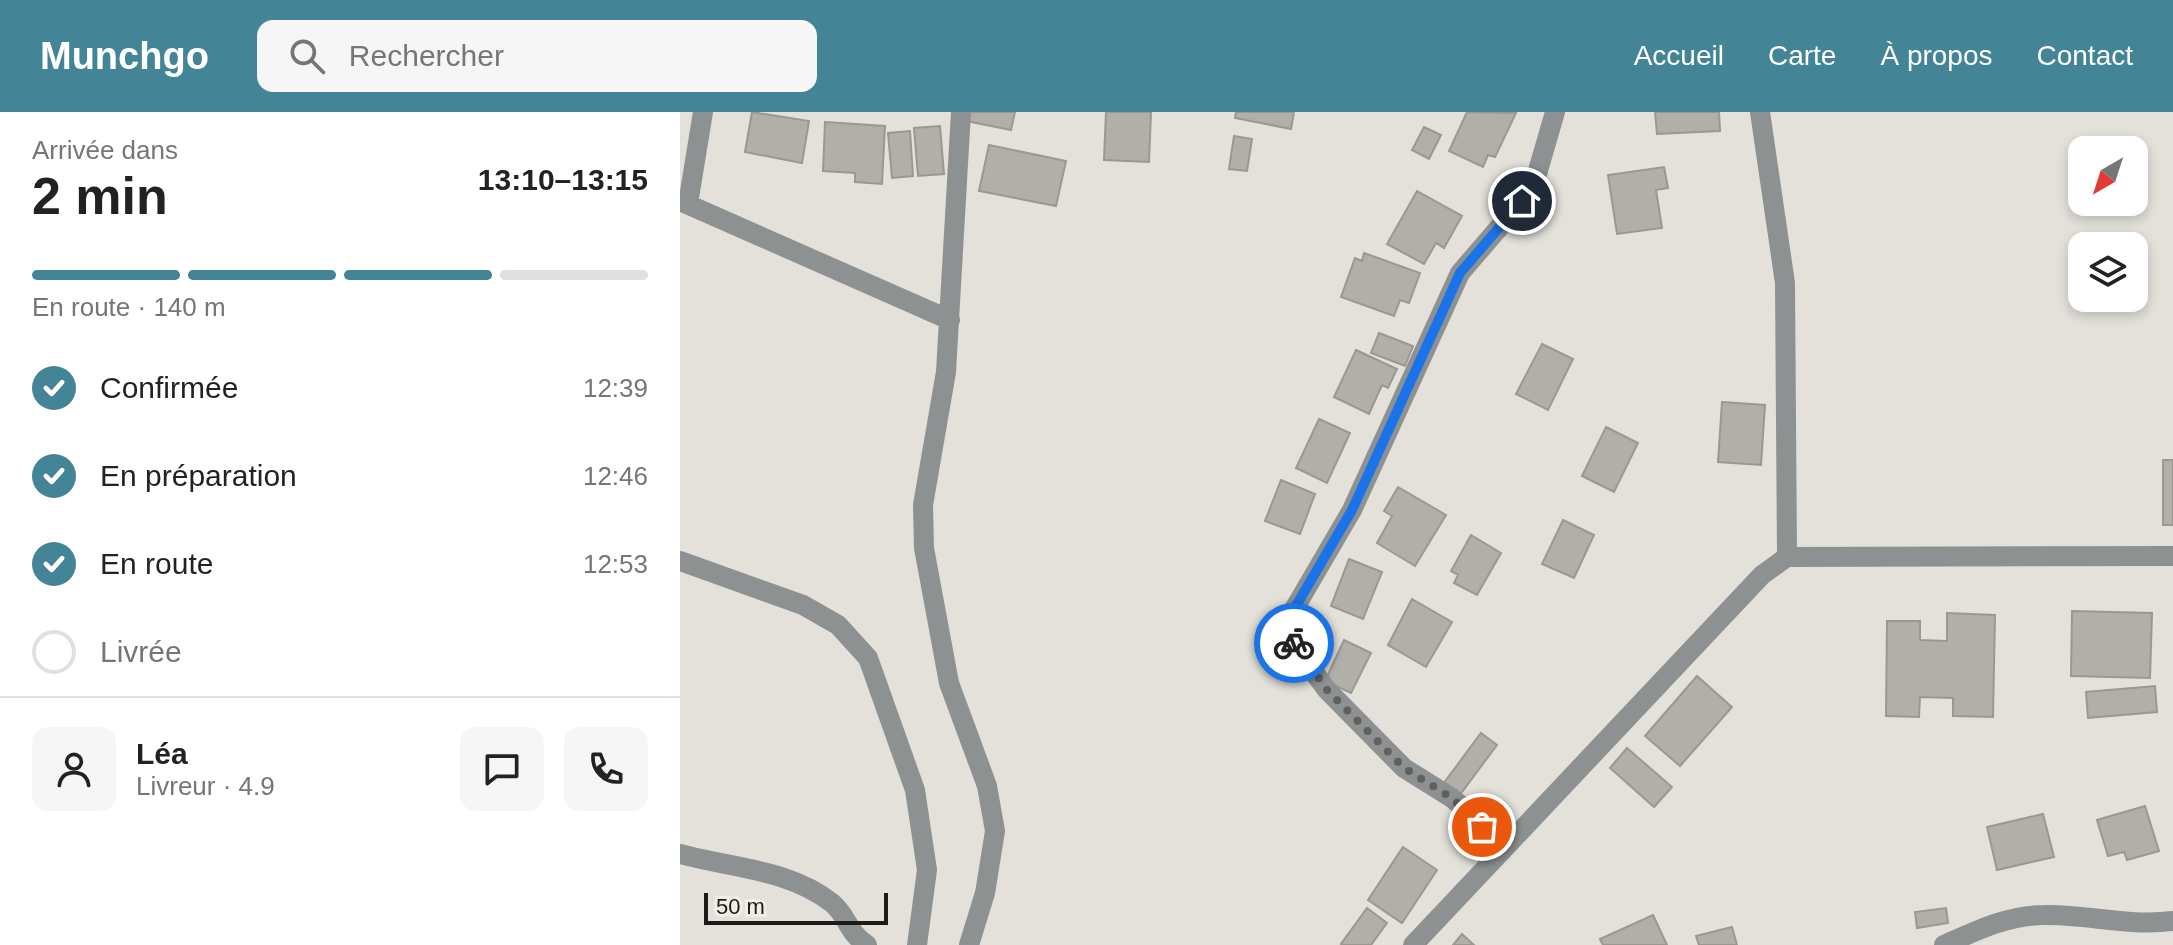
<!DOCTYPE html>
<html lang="fr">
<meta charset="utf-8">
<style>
:root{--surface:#fff;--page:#f6f6f6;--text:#222;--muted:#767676;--line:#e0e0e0;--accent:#438496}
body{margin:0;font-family:Helvetica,sans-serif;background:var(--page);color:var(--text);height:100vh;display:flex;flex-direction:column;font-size:30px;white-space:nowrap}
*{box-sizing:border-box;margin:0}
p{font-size:26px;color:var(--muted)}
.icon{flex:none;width:44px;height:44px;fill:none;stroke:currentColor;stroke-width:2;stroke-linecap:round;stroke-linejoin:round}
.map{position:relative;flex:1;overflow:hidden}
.panel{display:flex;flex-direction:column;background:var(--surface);width:680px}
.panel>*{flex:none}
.needle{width:52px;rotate:219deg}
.buttons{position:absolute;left:1388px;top:24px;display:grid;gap:16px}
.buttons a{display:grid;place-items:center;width:80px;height:80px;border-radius:16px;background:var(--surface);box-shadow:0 4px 12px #0003;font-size:40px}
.scale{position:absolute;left:24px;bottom:20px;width:184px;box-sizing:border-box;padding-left:8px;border:4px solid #1c1b19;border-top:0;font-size:22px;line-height:28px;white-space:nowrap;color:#1c1b19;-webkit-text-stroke:6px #f0eee7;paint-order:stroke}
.pin{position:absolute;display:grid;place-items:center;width:68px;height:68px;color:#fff;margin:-34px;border:4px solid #fff;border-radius:50%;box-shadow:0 2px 8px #0007}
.courier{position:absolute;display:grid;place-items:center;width:80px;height:80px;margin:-40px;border:6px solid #1a73e8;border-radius:50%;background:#fff;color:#222;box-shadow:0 2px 10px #0007}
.overview em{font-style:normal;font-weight:600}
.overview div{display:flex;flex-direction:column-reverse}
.overview{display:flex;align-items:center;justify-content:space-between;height:136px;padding:0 32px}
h1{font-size:52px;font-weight:600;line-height:60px}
.bar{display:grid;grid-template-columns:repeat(4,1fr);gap:12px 8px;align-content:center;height:96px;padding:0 32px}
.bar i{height:10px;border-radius:6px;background:var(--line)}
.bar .on{background:var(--accent)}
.bar p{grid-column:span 4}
.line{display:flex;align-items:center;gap:20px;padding:0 32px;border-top:2px solid var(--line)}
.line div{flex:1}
.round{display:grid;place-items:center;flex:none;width:84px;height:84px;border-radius:16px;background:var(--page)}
ol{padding:0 32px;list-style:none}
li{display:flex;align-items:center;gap:24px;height:88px}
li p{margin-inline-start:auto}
li .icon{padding:8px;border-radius:50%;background:var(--accent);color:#fff;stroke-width:4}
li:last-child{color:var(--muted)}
li i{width:44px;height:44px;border:4px solid var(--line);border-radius:50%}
header{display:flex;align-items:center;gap:48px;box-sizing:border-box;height:112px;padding:0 40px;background:var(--accent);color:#fff}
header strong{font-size:38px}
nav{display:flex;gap:44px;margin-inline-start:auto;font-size:28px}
.search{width:560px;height:72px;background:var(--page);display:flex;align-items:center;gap:20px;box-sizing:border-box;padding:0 28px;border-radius:16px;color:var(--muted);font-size:30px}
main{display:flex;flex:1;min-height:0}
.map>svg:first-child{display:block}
.building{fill:#b0afa8;stroke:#999891;stroke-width:2}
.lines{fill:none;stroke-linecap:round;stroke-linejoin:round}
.street{stroke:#8e9192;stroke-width:20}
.done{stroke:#62605d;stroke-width:8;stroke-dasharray:0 14.4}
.route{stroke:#1a73e8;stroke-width:10}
</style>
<header>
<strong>Munchgo</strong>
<div class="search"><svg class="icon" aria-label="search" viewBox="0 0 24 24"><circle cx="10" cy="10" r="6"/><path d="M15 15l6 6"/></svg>Rechercher</div>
<nav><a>Accueil</a><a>Carte</a><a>À propos</a><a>Contact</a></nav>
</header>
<main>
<section class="panel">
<div class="overview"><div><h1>2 min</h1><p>Arrivée dans</p></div><em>13:10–13:15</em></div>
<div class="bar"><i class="on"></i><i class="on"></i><i class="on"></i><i></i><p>En route · 140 m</p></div>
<ol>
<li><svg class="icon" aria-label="check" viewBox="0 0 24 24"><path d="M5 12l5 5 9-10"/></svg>Confirmée<p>12:39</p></li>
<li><svg class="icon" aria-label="check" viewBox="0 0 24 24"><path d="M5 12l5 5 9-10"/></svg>En préparation<p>12:46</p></li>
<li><svg class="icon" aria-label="check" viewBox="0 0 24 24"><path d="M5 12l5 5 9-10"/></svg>En route<p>12:53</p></li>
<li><i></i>Livrée</li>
</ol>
<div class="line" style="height:144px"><a class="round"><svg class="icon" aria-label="person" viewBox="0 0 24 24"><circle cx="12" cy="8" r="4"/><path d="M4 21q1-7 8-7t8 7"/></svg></a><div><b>Léa</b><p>Livreur · 4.9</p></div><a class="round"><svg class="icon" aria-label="chat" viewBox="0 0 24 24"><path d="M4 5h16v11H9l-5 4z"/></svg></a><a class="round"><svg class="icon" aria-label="phone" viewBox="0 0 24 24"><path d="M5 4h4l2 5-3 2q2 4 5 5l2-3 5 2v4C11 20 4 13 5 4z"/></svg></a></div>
</section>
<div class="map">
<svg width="1493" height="833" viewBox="0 0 1493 833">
<rect width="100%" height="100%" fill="#e3e1da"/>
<path class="building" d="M 72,0 L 129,9 L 122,51 L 65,40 Z
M 287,0 L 335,0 L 331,18 L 286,9 Z
M 426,0 L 471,0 L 469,50 L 424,48 Z
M 556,0 L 614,0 L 611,17 L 555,6 Z
M 787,0 L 836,1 L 815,45 L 808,43 L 803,55 L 769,39 Z
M 975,0 L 1039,0 L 1040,19 L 977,22 Z
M 145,10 L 205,14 L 202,72 L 175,70 L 175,61 L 143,59 Z
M 260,14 L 264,62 L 238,64 L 234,16 Z
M 744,15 L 761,23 L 749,47 L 732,38 Z
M 230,19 L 233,64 L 212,66 L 208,21 Z
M 554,24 L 572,27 L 567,59 L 549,57 Z
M 309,33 L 386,49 L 376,94 L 299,79 Z
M 984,55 L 988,76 L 976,78 L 982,116 L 937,122 L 928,63 Z
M 737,79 L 782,104 L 764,136 L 756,131 L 744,152 L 707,132 Z
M 684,141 L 740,161 L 729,191 L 720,188 L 714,204 L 661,185 L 675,146 L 682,149 Z
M 699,221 L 733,234 L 725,254 L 691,241 Z
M 862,232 L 893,247 L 868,298 L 836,282 Z
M 676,238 L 717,257 L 708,276 L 702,273 L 689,302 L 654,285 Z
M 1042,290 L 1085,293 L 1081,353 L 1038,350 Z
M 639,307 L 670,321 L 647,371 L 616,356 Z
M 926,315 L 958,331 L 934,380 L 902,364 Z
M 1483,348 L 1493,348 L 1493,413 L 1483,413 Z
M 601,368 L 635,382 L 620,422 L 585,409 Z
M 718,375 L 766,403 L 735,454 L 697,431 L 712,404 L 704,399 Z
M 883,408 L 914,423 L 894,466 L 862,452 Z
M 791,423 L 821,441 L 797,483 L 774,471 L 778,463 L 771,459 Z
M 669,447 L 702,460 L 683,507 L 651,494 Z
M 732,487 L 772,510 L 746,555 L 708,533 Z
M 1392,499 L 1472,501 L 1470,566 L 1391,564 Z
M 1267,501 L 1315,503 L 1313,605 L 1273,604 L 1273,586 L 1240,585 L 1239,605 L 1206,604 L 1207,509 L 1240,509 L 1240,528 L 1267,529 Z
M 664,528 L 691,541 L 671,581 L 645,569 Z
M 1017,564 L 1052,595 L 1000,654 L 965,624 Z
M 1475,574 L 1477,600 L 1408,606 L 1406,580 Z
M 801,621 L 817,633 L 779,684 L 763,672 Z
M 947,636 L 992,675 L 974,695 L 930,656 Z
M 1465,694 L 1479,739 L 1447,748 L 1444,740 L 1428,744 L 1417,708 Z
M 1363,702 L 1374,745 L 1317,758 L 1307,715 Z
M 723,735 L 757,758 L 722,811 L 688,788 Z
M 687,796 L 707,811 L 691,833 L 663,833 L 661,832 Z
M 1266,796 L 1268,811 L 1237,816 L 1235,800 Z
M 973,803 L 987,833 L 923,833 L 920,827 Z
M 1052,815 L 1057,833 L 1019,833 L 1016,824 Z
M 782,822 L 794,833 L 773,833 Z"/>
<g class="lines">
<path class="street" d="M 281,0 L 266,260 L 243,393 L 244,436 L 269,571 L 307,674 L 315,719 L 305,781 L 289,833
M 1080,0 L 1105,171 L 1107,445
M 0,89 L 270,208
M 8,92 L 23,0
M 0,449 L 123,493 L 158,513 L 188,546 L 235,678 L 247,758 L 237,833
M 822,739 L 787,699 L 772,686 L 724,656 L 647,578 L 614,533 L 612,520 L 613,499 L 672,398 L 780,161 L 842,89 L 855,69 L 875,0
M 0,742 C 51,756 109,757 152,791 C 168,804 167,820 187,833
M 733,833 L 1082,463 L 1107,445 L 1493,444
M 1264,833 C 1296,819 1328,803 1364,803 C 1407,802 1449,815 1493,809"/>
</g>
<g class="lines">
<path class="done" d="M 614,531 L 647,578 L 724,656 L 772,686 L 802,715"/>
<path class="route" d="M 614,531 L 611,510 L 613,499 L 672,398 L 780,161 L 842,89"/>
</g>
</svg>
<div class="buttons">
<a><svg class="needle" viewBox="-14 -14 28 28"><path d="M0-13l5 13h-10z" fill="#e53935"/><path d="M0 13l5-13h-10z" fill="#767676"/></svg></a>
<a><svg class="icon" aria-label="layers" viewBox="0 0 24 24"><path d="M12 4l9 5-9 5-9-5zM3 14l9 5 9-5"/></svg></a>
</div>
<div class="scale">50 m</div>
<div class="pin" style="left:802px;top:715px;background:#ea580c"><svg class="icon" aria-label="bag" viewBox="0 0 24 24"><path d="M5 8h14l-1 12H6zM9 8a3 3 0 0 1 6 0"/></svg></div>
<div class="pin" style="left:842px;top:89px;background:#1f2937"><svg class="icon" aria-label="home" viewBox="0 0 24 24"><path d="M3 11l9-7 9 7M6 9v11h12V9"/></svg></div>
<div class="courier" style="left:614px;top:531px"><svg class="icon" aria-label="bike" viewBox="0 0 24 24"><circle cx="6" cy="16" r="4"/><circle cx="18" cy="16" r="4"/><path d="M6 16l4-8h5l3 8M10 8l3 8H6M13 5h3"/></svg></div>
</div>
</main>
